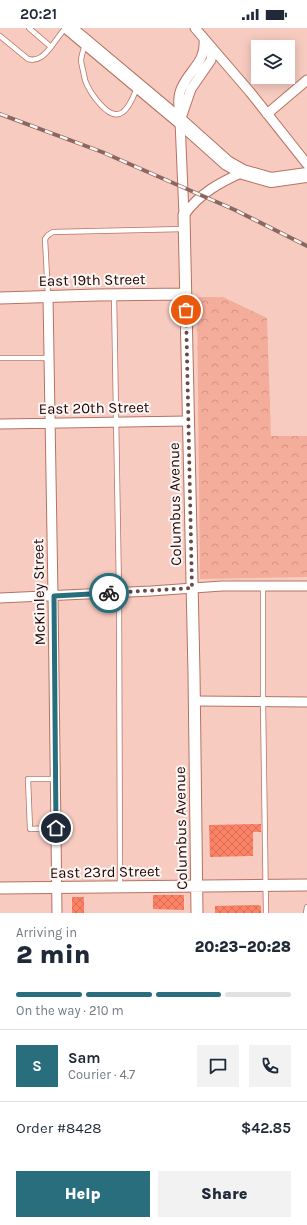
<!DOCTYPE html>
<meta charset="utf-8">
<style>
:root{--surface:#fff;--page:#f2f2f3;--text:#1f2937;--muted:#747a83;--line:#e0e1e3;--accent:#296e7d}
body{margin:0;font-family:Karla,sans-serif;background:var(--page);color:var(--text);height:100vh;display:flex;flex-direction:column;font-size:15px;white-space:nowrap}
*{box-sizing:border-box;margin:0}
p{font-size:13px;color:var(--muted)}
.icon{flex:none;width:22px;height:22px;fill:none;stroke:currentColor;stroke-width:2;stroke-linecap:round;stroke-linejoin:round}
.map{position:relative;height:885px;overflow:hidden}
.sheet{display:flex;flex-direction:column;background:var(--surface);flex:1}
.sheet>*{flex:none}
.buttons{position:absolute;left:251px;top:12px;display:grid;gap:8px}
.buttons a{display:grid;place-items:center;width:44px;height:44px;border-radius:0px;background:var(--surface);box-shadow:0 2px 10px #0003;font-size:20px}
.pin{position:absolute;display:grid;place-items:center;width:34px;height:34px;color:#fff;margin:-17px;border:2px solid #fff;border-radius:50%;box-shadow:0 1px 4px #0007}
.courier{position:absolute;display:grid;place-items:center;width:40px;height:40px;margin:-20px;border:3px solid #296e7d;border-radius:50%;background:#fff;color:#222;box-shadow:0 1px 5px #0007}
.headline em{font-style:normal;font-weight:800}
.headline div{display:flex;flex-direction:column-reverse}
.headline{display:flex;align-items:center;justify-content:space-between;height:68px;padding:0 16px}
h1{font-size:26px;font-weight:800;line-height:30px}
.bar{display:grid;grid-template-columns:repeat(4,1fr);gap:6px 4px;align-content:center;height:48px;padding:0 16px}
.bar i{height:5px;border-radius:3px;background:var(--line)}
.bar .active{background:var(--accent)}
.bar p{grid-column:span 4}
.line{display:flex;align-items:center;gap:10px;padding:0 16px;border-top:1px solid var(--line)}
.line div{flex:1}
.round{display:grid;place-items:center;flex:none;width:42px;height:42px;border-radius:0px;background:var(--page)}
.button{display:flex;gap:8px;margin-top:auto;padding:8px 16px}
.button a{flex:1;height:46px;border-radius:0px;background:var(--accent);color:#fff;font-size:16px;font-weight:800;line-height:46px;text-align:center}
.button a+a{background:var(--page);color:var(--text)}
.status{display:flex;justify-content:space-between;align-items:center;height:28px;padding:0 20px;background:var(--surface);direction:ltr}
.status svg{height:11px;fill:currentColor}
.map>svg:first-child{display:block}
.park{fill:url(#park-crowns)}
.building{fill:url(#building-cross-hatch)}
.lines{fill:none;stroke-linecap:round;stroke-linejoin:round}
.service-casing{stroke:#b57362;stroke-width:6}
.minor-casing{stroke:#b57362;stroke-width:11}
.tertiary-casing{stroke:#b57362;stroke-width:13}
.primary-casing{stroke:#b57362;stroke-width:16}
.service{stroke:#fff;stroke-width:4.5}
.minor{stroke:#fff;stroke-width:9}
.tertiary{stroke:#fff;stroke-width:11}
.primary{stroke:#fff;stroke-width:14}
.rail-casing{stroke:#8a6861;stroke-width:4}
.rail{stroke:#fef6f4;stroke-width:2.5;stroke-dasharray:8;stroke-linecap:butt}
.done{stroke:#694a44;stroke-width:4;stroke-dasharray:0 7.2}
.route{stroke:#296e7d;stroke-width:5}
.labels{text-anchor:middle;stroke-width:4;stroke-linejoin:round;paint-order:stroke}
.street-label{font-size:15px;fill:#1c0502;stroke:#fef6f4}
</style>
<div class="status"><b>20:21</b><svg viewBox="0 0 49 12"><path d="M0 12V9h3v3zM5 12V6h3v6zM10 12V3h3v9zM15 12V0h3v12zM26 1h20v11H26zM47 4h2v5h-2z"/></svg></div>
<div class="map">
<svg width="307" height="885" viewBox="0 0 307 885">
<defs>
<pattern id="park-crowns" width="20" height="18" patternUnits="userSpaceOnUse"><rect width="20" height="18" fill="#f4ad9b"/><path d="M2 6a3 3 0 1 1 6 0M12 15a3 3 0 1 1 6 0" fill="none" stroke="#d19384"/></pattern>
<pattern id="building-cross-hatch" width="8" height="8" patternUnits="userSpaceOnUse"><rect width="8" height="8" fill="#fc8265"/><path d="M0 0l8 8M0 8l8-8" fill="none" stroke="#d76f56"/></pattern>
</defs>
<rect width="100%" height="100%" fill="#f8cbc0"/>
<path class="park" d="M 197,269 L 223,269 L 267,290 L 271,408 L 307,408 L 307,549 L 200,551 Z"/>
<path class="building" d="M 261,796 L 261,804 L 253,804 L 253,828 L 210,829 L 209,797 Z
M 153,867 L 184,867 L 184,882 L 153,881 Z
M 72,869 L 84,869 L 84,885 L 72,885 Z
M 258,877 L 261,878 L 261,885 L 215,885 L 215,878 Z"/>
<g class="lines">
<defs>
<path id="service" d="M 29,0 L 51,19 L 65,0
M 0,8 L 28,31 C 39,34 45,26 51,19
M 85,15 C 84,21 81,28 81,33 C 82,39 84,46 85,52 C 89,63 109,95 123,84 C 130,79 134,67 137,60
M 114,266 L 119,565 L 120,858
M 48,268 L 45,211 L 48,207 L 53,204 L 184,201
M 0,330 L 49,330
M 263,558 L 263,674 L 266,885
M 56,751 L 28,751 L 30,801 L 56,800
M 306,885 L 307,879"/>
<path id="minor" d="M 195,0 L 250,64 L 307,136
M 267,86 L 307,52
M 180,90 C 179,79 177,69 182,59 C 191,40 206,34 204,11
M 184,187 L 180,93 L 191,61 L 211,32 L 212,21
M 184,187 C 200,165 219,155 243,144
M 48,268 L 53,568 L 57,885
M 0,396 L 188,393
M 0,570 L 151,563 L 222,558 L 307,558
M 194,673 L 307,674"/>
<path id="tertiary" d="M 184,187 L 194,645 L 197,885
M 0,270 L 97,267 L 185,266
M 0,860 L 307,857"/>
<path id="primary" d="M 69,0 L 180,93 L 227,135 L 243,144 L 271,152 L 307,147"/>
</defs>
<use href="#service" class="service-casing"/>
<use href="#minor" class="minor-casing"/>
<use href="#tertiary" class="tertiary-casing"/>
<use href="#primary" class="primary-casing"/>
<use href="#service" class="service"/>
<use href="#minor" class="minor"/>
<use href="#tertiary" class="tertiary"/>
<use href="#primary" class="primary"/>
<defs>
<path id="rail" d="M 0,86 L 102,124 L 235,182 L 307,218"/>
</defs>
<use href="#rail" class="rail-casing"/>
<use href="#rail" class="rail"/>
</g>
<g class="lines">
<path class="done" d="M 109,565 L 192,560 L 186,282"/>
<path class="route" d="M 56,800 L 54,568 L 109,565"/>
</g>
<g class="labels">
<g class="street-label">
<text transform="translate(92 252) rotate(-1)" y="5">East 19th Street</text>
<text transform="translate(94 380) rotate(-1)" y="5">East 20th Street</text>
<text transform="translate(175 476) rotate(-91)" y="5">Columbus Avenue</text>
<text transform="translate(39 564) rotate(-91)" y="5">McKinley Street</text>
<text transform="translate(181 800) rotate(-91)" y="5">Columbus Avenue</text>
<text transform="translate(105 844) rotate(-1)" y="5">East 23rd Street</text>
</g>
</g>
</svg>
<div class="buttons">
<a><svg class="icon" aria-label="layers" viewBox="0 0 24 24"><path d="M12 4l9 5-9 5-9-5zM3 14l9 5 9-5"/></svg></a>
</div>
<div class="pin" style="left:186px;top:282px;background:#ea580c"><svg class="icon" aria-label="bag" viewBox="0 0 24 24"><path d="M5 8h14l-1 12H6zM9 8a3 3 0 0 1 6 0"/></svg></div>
<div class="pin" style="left:56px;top:800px;background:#1f2937"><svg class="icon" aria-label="home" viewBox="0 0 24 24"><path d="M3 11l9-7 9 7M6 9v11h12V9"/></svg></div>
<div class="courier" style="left:109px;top:565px"><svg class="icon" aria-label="bike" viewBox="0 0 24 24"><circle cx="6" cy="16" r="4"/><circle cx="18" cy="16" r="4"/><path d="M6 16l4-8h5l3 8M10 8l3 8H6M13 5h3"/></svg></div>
</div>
<section class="sheet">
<div class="headline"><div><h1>2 min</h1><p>Arriving in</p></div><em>20:23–20:28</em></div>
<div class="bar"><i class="active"></i><i class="active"></i><i class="active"></i><i></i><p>On the way · 210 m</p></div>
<div class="line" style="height:72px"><b class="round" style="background:var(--accent);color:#fff">S</b><div><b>Sam</b><p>Courier · 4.7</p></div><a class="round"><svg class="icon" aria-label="chat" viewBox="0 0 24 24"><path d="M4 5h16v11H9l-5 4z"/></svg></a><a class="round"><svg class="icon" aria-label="phone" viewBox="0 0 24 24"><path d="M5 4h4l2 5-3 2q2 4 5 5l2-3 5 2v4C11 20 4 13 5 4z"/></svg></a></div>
<div class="line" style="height:52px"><div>Order #8428</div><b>$42.85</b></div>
<div class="button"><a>Help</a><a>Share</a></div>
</section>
